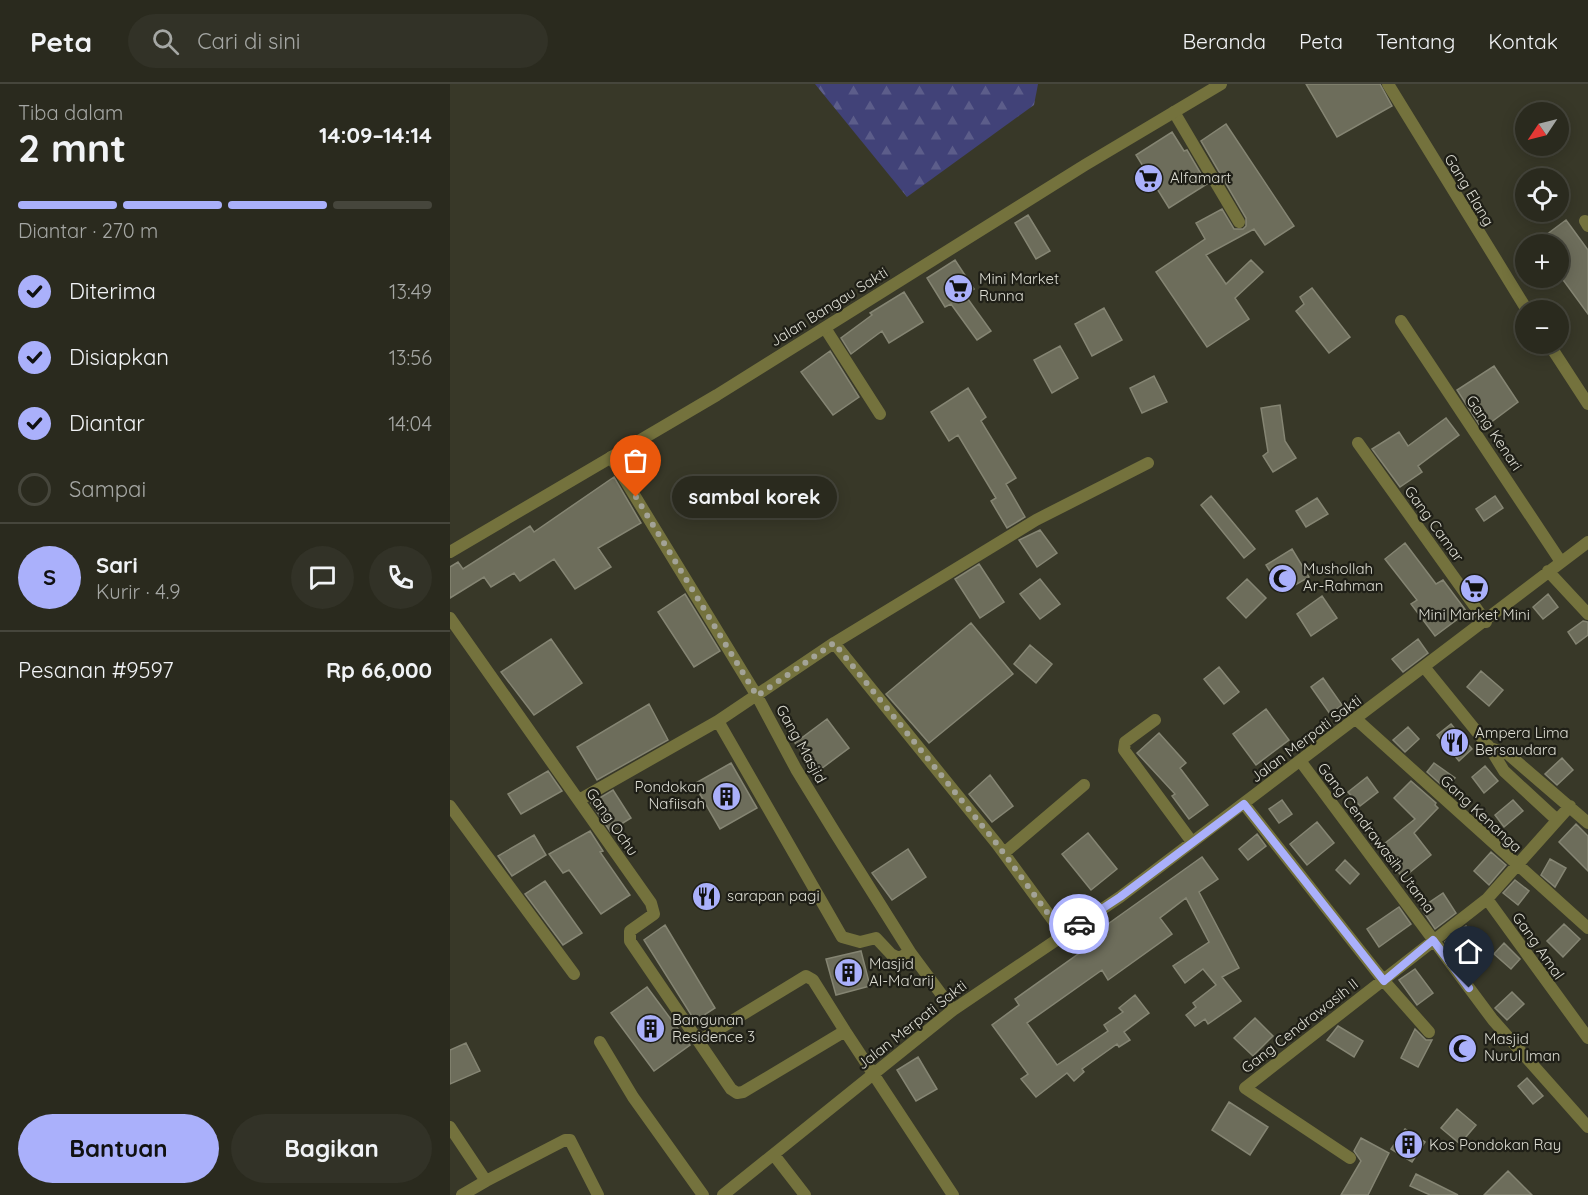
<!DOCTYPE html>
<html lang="id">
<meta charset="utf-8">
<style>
:root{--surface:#2a2a1e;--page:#323227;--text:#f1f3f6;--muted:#a5a7a4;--line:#46463c;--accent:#aab0fb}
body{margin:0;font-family:Quicksand,sans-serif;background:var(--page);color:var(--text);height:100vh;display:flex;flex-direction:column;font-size:22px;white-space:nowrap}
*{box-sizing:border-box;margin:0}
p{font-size:20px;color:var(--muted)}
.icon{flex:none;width:33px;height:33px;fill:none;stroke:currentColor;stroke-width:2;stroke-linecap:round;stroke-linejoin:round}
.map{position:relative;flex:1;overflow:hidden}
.side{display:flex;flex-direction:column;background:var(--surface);width:450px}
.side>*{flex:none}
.needle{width:39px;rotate:235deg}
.controls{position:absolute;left:1065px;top:18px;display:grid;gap:12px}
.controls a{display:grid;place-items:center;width:54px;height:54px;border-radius:50%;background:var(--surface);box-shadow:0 3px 15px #0003,0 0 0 2px var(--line);font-size:30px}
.pin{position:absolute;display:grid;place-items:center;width:51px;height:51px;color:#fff;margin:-62px -26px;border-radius:50% 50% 50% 0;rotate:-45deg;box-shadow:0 0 6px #0007}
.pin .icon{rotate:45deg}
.courier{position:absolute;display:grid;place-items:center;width:60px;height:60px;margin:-30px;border:4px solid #aab0fb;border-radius:50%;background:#fff;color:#222;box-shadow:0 2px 8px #0007}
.bubble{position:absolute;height:42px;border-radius:21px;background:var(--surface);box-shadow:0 3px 15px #0003,0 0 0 2px var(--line);font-size:20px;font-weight:700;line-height:42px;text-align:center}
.head em{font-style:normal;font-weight:700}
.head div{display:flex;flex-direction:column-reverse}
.head{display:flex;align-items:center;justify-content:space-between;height:102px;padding:0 18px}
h1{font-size:39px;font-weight:700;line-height:45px}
.bar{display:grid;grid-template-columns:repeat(4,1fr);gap:9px 6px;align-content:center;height:72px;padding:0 18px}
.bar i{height:8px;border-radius:4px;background:var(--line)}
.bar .active{background:var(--accent)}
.bar p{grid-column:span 4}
.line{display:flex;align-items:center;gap:15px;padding:0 18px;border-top:2px solid var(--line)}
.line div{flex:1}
.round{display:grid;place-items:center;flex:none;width:63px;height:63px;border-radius:32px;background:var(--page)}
ol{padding:0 18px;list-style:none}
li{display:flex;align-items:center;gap:18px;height:66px}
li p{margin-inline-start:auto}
li .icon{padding:6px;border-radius:50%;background:var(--accent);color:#111;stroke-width:4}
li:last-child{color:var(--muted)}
li i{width:33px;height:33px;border:3px solid var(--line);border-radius:50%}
.button{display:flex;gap:12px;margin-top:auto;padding:12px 18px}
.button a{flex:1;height:69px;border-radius:36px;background:var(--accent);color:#111;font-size:24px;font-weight:700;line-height:69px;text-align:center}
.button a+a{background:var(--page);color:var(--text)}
header{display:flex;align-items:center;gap:36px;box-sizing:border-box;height:84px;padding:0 30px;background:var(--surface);border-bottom:2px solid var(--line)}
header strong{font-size:28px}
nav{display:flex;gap:33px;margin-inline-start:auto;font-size:21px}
.search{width:420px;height:54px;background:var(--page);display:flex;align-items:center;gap:15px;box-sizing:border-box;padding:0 21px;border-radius:33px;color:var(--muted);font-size:22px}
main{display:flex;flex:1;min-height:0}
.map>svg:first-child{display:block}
.forest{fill:url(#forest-firs)}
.building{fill:#6d6d5b;stroke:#858573;stroke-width:1.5}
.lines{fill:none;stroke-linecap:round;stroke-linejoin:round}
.minor{stroke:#74723d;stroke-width:12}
.tertiary{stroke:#74723d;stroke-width:12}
.done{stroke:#a3a397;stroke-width:6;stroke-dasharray:0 10.8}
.route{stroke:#aab0fb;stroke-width:8}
.labels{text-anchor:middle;stroke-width:4.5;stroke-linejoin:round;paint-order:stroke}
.poi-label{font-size:15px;fill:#ddddd3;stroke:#1f1f17;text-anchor:start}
.street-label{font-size:15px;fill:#ddddd3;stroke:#1f1f17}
</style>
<header>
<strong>Peta</strong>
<div class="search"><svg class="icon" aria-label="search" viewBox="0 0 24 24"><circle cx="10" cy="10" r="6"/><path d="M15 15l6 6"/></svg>Cari di sini</div>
<nav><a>Beranda</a><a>Peta</a><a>Tentang</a><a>Kontak</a></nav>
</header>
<main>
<section class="side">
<div class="head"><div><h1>2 mnt</h1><p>Tiba dalam</p></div><em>14:09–14:14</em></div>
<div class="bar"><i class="active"></i><i class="active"></i><i class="active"></i><i></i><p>Diantar · 270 m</p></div>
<ol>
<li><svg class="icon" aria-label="check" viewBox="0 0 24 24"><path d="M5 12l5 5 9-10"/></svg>Diterima<p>13:49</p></li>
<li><svg class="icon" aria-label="check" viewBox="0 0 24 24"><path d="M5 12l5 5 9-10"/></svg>Disiapkan<p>13:56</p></li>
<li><svg class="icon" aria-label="check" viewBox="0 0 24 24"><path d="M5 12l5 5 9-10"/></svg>Diantar<p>14:04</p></li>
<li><i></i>Sampai</li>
</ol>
<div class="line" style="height:108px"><b class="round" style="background:var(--accent);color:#111">S</b><div><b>Sari</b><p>Kurir · 4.9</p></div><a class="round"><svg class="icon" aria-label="chat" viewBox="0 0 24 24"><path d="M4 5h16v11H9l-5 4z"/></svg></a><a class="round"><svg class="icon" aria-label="phone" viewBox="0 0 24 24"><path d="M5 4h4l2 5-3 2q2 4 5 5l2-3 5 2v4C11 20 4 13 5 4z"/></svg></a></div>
<div class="line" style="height:78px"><div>Pesanan #9597</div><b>Rp 66,000</b></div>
<div class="button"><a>Bantuan</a><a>Bagikan</a></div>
</section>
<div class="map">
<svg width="1138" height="1111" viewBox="0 0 1138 1111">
<defs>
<pattern id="forest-firs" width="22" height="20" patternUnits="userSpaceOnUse" patternTransform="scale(1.5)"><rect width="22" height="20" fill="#414278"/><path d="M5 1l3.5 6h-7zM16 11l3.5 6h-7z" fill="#5c5d8a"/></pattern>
</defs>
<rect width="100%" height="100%" fill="#383828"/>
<path class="forest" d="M 365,0 L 588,0 L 584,21 L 457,113 Z"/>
<path class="building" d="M 856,0 L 930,0 L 942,22 L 887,53 Z
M 776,40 L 844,142 L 815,161 L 804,145 L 756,171 L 776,200 L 801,176 L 813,188 L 785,214 L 799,235 L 757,263 L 706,188 L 755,155 L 746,139 L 772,125 L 784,145 L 793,145 L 796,142 L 796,134 L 751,57 Z
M 722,48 L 734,67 L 737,66 L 757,100 L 719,124 L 686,71 Z
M 578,131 L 600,167 L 586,175 L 565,139 Z
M 1116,136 L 1138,166 L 1138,230 L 1108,189 L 1108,160 L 1084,160 Z
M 505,176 L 524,205 L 515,211 L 541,247 L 527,256 L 501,220 L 495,223 L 477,194 Z
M 862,204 L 900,253 L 879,269 L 846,227 L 854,220 L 850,213 Z
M 454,208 L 473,238 L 439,259 L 432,247 L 401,270 L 391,254 L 422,231 L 420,229 Z
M 654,224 L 672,256 L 642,272 L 625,240 Z
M 610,262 L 628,294 L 602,309 L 584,276 Z
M 380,267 L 409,313 L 383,331 L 351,288 Z
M 1044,282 L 1068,318 L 1032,345 L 1007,306 Z
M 704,292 L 717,318 L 692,329 L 680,304 Z
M 518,304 L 536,333 L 531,337 L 566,394 L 556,400 L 575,433 L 557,444 L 541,417 L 546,414 L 508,351 L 499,357 L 481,328 Z
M 830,321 L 835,357 L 846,374 L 823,388 L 813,372 L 818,368 L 811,324 Z
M 996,334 L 1009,351 L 968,382 L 972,388 L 950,403 L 922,365 L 949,348 L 958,362 Z
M 164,393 L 191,439 L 148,464 L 161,483 L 125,505 L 104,475 L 70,497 L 64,489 L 41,503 L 34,493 L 0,514 L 0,483 L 8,478 L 13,485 L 80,442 L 84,448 Z
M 761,412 L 805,465 L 794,474 L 751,421 Z
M 1045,412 L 1053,424 L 1034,437 L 1026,425 Z
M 867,414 L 878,430 L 856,443 L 846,427 Z
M 590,446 L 607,469 L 587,483 L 569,456 Z
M 955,459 L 986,500 L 993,496 L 1017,528 L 985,552 L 961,520 L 967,516 L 935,475 Z
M 842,465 L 859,493 L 833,508 L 816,481 Z
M 529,480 L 554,518 L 530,534 L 505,495 Z
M 590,495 L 610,520 L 590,535 L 570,510 Z
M 797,495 L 816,514 L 796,534 L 777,514 Z
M 235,510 L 270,567 L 244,583 L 208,528 Z
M 1098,510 L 1108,523 L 1093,535 L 1083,523 Z
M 872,512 L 887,534 L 861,552 L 847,530 Z
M 1133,537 L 1138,538 L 1138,551 L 1126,560 L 1118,548 Z
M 521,539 L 563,590 L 479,659 L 436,610 Z
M 101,555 L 132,599 L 84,631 L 51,588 Z
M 968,555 L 978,569 L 953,588 L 942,575 Z
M 580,561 L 602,580 L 586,599 L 564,580 Z
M 769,583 L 789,608 L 774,620 L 754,595 Z
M 1031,587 L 1053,606 L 1039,622 L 1017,603 Z
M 873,594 L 892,621 L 880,630 L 861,603 Z
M 199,620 L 218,656 L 147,696 L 127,663 Z
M 816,625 L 839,656 L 806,681 L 783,650 Z
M 377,635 L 399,664 L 367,688 L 345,659 Z
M 1001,640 L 1022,665 L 1009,677 L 987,651 Z
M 958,643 L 969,655 L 955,668 L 943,656 Z
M 709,649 L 736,679 L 730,684 L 758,721 L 739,735 L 722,712 L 725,710 L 687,669 Z
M 1112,674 L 1123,686 L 1107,701 L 1095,690 Z
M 281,679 L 307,724 L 270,745 L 244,700 Z
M 984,679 L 1005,694 L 996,705 L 977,688 Z
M 1035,682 L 1048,697 L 1034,709 L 1022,693 Z
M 98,687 L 112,707 L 71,730 L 58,710 Z
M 540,691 L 563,722 L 542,738 L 519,710 Z
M 917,693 L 928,708 L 910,722 L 898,708 Z
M 961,697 L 986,719 L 985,721 L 988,724 L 964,749 L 981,771 L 953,794 L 929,764 L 965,735 L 944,714 Z
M 163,706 L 181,734 L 160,747 L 141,719 Z
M 832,716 L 842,730 L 829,739 L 819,725 Z
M 1063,716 L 1073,727 L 1054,743 L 1045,731 Z
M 867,738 L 884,759 L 857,781 L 840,760 Z
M 1126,740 L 1138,752 L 1138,787 L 1109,758 Z
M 140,747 L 153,767 L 150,768 L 180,811 L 151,830 L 119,786 L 113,789 L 99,770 Z
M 638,749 L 667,785 L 641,806 L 612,770 Z
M 807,750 L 816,762 L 798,776 L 789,765 Z
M 84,751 L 96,771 L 62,792 L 48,772 Z
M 458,765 L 476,793 L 442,816 L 422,789 Z
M 1041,768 L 1056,781 L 1039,801 L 1024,787 Z
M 752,773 L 768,795 L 749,808 L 789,884 L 772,893 L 791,917 L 758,940 L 755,935 L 745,942 L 736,931 L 746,923 L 743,919 L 766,901 L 753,885 L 735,899 L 723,882 L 759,858 L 736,814 L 710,834 L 722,850 L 658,896 L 652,886 L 577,939 L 607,981 L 658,947 L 654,941 L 673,928 L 669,924 L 685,911 L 699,929 L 674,948 L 680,956 L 669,963 L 667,960 L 632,985 L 634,988 L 624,997 L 617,989 L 586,1013 L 571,995 L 578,990 L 542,941 L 569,921 L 565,915 L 635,865 L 633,862 L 651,850 L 648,847 Z
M 1100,775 L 1116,784 L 1105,803 L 1091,791 Z
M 895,776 L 909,790 L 900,800 L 886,786 Z
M 1065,796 L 1079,807 L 1068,821 L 1053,809 Z
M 95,797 L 132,849 L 113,861 L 75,810 Z
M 993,809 L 1006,829 L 985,845 L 971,824 Z
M 949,823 L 961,840 L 929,863 L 917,845 Z
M 1114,840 L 1130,855 L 1113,873 L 1097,857 Z
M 215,841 L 265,924 L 245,937 L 194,856 Z
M 1016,842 L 1025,853 L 1004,870 L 995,858 Z
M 1054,859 L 1070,875 L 1061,885 L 1044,870 Z
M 411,867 L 420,902 L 386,911 L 376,875 Z
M 965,885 L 983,909 L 967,921 L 949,896 Z
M 197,903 L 240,961 L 204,987 L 161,929 Z
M 1062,908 L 1074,920 L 1057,936 L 1045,924 Z
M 805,934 L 823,952 L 803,972 L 784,954 Z
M 888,942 L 913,957 L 904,973 L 877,956 Z
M 965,945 L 976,956 L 982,956 L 968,983 L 951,974 Z
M 16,959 L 30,987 L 0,1000 L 0,966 Z
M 468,973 L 487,1005 L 466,1017 L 447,986 Z
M 1077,994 L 1093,1012 L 1083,1020 L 1068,1002 Z
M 779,1018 L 818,1043 L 800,1071 L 762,1046 Z
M 1007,1025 L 1026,1041 L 1010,1060 L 991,1044 Z
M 955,1045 L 975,1058 L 962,1078 L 941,1065 Z
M 911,1054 L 939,1069 L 918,1111 L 891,1111 L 911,1077 L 904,1067 Z
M 1058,1087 L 1082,1111 L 1034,1111 Z
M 966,1090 L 1008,1111 L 980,1111 L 960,1102 Z"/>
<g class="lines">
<path class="minor" d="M 938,0 L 1077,226
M 724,28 L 789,138
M 1135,137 L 1138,142
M 951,237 L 1111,478
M 375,244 L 430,330
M 1099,260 L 1138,320
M 908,359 L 1036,538
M 161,373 L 307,612 L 346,685 L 384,747 L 460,868 L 503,926
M 1098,487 L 1138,530
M 0,534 L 201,819 L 204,830 L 180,847 L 180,857 L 281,1005 L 287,1009 L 293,1008 L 395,947 L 503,1111
M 384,559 L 547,760 L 613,850
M 975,584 L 1040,664 L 1054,687 L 1107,736
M 705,636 L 675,658 L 674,666 L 742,758
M 907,636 L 1138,844
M 268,637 L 392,853 L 410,858 L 426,854 L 441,870 L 449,874 L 460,868
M 1040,664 L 1058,670 L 1138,739
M 851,678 L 1043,936 L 1138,1043
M 129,716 L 268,637 L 384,559 L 586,436 L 698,379
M 794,720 L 934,897 L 979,948
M 0,722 L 124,890
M 554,769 L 634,701
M 1037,815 L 1138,954
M 249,957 L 356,892 L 363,896 L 395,947
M 150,958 L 183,1013 L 253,1111
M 0,1043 L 36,1097 L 12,1111
M 324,1071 L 355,1111
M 900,1074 L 795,1004 L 1037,815 L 1120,722
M 36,1097 L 115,1056 L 120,1056 L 148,1111
M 273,1111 L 503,926 L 670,813 L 1138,458"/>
<path class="tertiary" d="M 0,468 L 267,311 L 635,81 L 771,0"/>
</g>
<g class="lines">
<path class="done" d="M 186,413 L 307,612 L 384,559 L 547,760 L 613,850 L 629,840"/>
<path class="route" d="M 629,840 L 670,813 L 794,720 L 934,897 L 983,856 L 1019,904"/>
</g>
<defs>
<symbol id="supermarket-disc" viewBox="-11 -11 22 22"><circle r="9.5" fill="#aab0fb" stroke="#1f1f17"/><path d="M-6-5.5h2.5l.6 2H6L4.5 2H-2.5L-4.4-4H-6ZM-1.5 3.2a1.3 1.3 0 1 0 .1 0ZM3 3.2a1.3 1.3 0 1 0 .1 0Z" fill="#111"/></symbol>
<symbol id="mosque-disc" viewBox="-11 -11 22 22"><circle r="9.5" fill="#aab0fb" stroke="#1f1f17"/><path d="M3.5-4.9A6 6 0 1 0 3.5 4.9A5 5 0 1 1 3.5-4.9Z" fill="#111"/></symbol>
<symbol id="restaurant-disc" viewBox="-11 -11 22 22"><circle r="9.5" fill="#aab0fb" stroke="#1f1f17"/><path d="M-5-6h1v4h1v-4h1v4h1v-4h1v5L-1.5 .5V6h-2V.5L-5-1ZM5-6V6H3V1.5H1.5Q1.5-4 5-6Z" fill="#111"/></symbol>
<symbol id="building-disc" viewBox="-11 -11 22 22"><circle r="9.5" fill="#aab0fb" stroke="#1f1f17"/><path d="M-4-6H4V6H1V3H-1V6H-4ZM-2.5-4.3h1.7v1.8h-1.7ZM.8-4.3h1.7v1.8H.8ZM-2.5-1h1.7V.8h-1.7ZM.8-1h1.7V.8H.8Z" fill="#111"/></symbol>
</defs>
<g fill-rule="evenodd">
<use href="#supermarket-disc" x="682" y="78" width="33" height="33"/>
<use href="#supermarket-disc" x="492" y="188" width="33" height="33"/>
<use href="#mosque-disc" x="816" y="478" width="33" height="33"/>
<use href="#supermarket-disc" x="1008" y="488" width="33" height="33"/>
<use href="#restaurant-disc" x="988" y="642" width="33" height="33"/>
<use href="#building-disc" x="260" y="696" width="33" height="33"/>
<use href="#restaurant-disc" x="240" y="796" width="33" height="33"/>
<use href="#building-disc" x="382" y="872" width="33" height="33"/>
<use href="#building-disc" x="184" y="928" width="33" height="33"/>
<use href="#mosque-disc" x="996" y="948" width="33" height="33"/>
<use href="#building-disc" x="942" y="1044" width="33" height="33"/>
</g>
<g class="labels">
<g class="poi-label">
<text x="720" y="99">Alfamart</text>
<text x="529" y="200">Mini Market<tspan x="529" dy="17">Runna</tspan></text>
<text x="853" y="490">Mushollah<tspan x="853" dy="17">Ar-Rahman</tspan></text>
<text x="1024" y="536" text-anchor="middle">Mini Market Mini</text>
<text x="1025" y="654">Ampera Lima<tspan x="1025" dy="17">Bersaudara</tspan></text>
<text x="255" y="708" text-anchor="end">Pondokan<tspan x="255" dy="17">Nafiisah</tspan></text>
<text x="277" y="817">sarapan pagi</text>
<text x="419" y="885">Masjid<tspan x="419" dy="17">Al-Ma'arij</tspan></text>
<text x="222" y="941">Bangunan<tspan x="222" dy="17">Residence 3</tspan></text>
<text x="1034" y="960">Masjid<tspan x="1034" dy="17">Nurul Iman</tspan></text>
<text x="979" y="1066">Kos Pondokan Ray</text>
</g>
<g class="street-label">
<text transform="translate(1019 106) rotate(59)" y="5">Gang Elang</text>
<text transform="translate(379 223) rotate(-32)" y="5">Jalan Bangau Sakti</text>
<text transform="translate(1044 349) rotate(56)" y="5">Gang Kenari</text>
<text transform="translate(984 440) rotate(54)" y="5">Gang Camar</text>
<text transform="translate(856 655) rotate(-37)" y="5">Jalan Merpati Sakti</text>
<text transform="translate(351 660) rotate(61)" y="5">Gang Masjid</text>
<text transform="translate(1031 730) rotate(43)" y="5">Gang Kenanga</text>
<text transform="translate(162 738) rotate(55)" y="5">Gang Ochu</text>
<text transform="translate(926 754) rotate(53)" y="5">Gang Cendrawasih Utama</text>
<text transform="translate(1088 862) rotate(55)" y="5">Gang Amal</text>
<text transform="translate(462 941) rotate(-38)" y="5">Jalan Merpati Sakti</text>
<text transform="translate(850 942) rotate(-38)" y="5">Gang Cendrawasih II</text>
</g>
</g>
</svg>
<div class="controls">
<a><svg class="needle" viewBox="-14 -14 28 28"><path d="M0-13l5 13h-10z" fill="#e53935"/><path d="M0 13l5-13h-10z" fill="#a5a7a4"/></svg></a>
<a><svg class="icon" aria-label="locate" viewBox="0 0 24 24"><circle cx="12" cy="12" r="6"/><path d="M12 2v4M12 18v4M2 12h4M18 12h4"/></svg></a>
<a>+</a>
<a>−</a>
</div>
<div class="pin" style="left:186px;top:413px;background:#ea580c"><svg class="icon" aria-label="bag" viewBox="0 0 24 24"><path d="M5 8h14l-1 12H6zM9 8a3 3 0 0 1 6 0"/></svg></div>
<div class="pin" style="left:1019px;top:904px;background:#1f2937"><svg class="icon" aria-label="home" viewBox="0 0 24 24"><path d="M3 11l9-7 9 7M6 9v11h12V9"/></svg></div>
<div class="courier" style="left:629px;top:840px"><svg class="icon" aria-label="car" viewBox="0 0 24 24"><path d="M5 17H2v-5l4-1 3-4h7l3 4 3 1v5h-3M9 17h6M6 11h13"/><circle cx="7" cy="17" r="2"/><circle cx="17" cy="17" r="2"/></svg></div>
<div class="bubble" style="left:222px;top:392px;width:165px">sambal korek</div>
</div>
</main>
